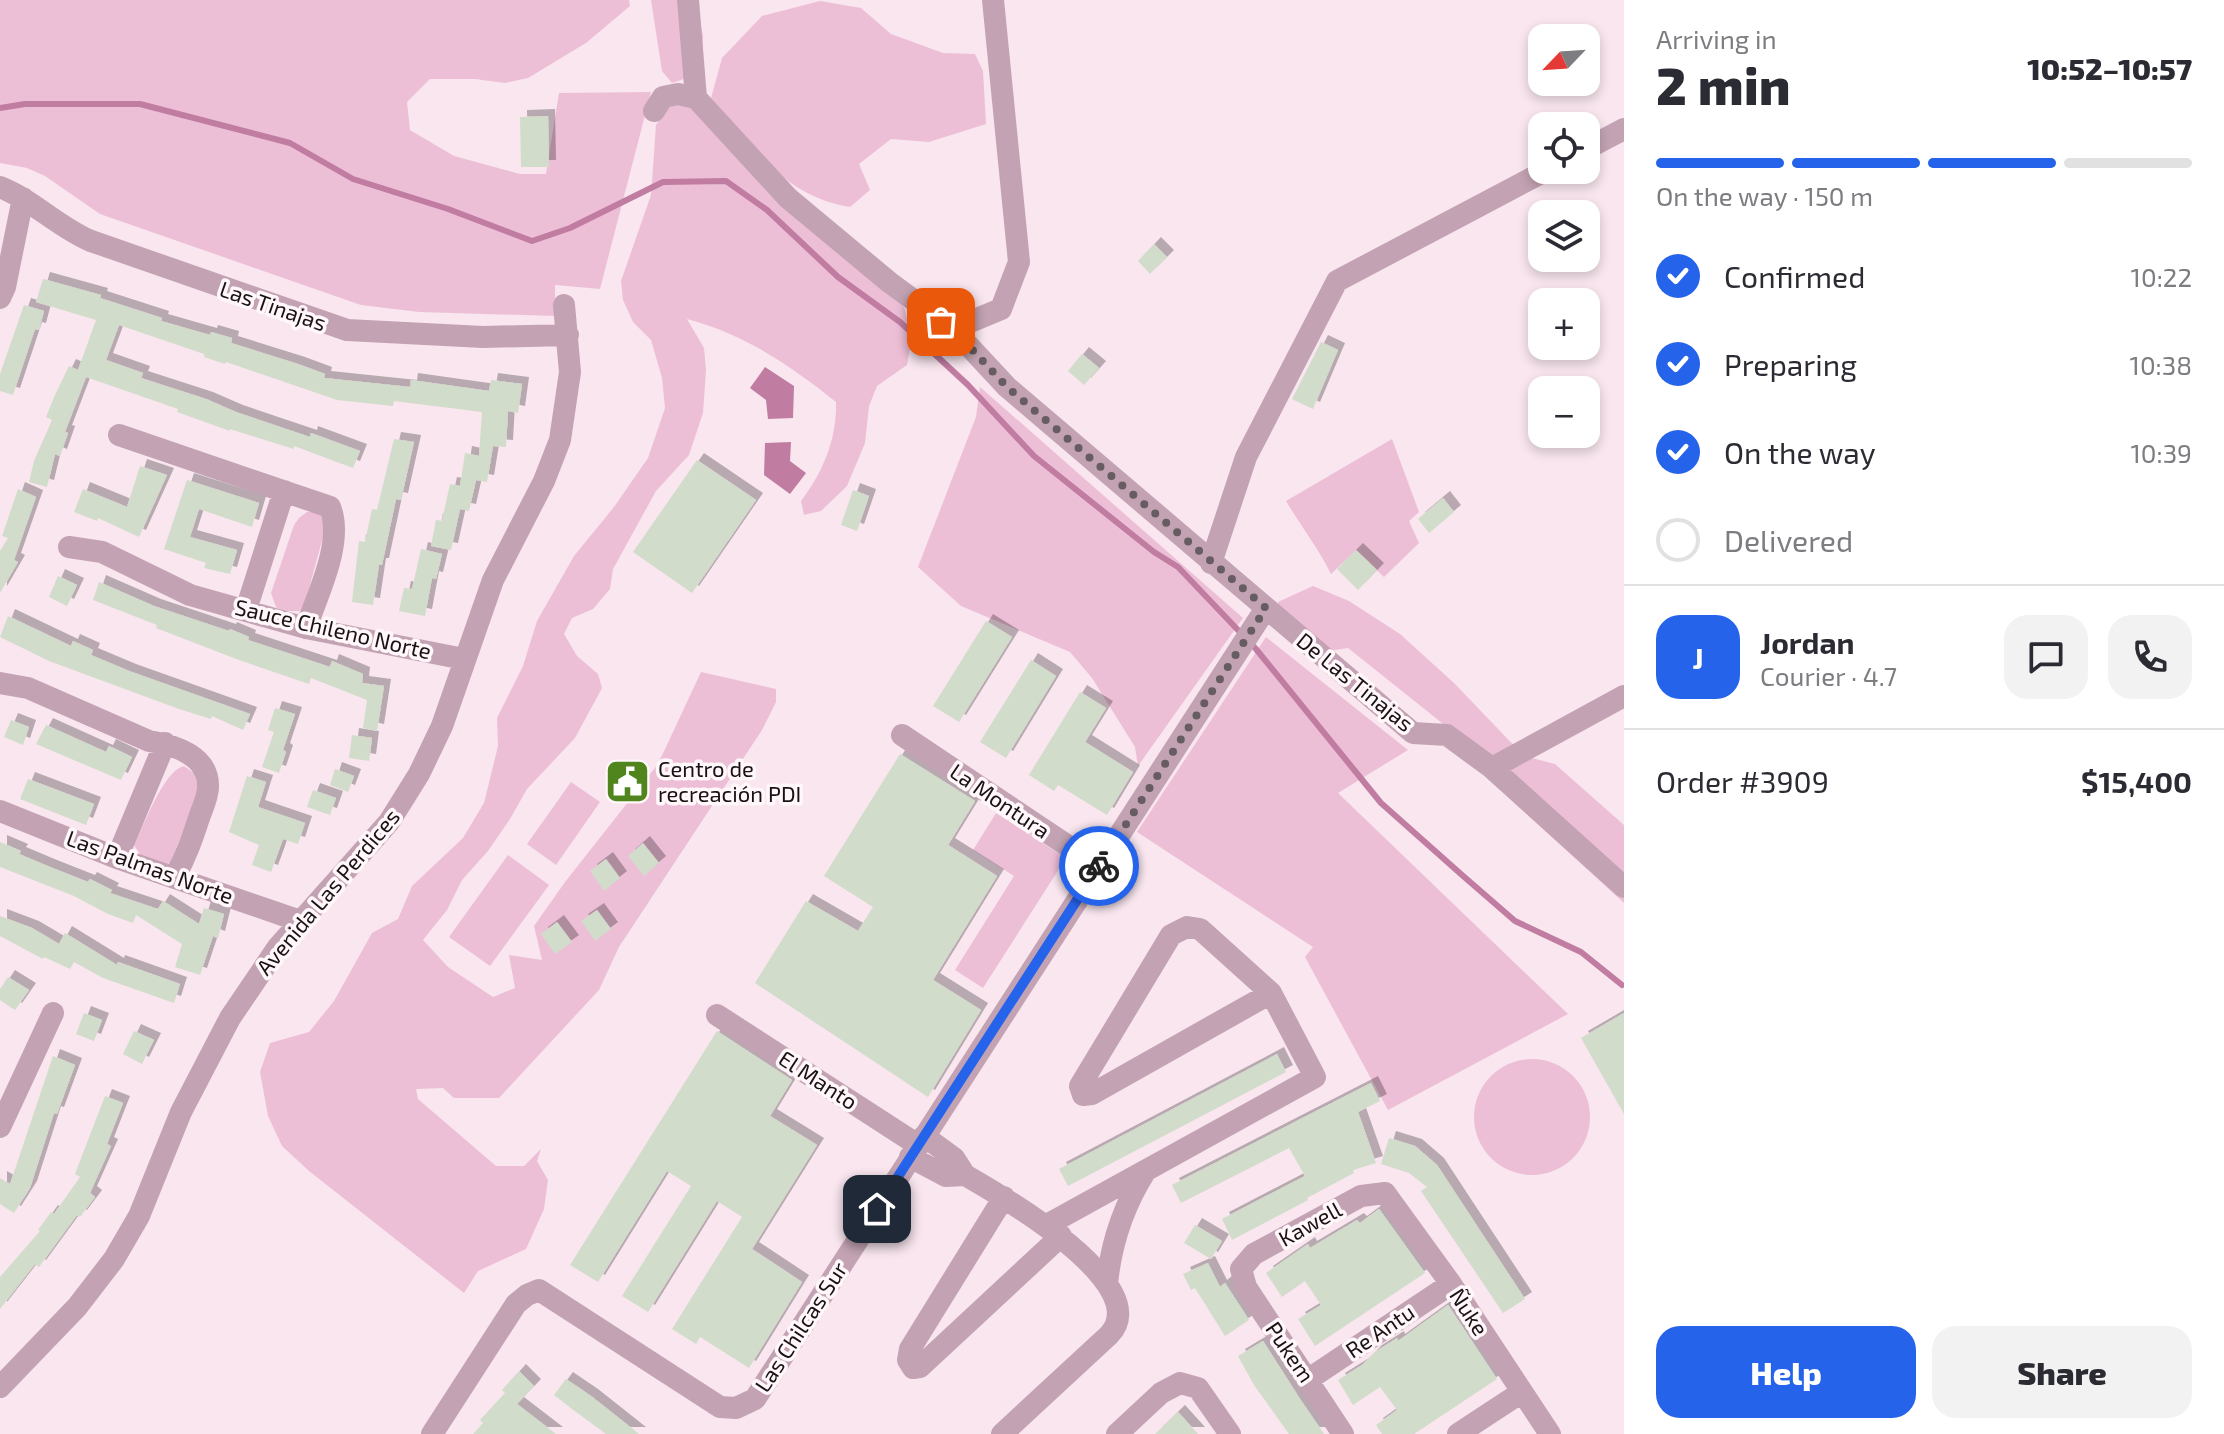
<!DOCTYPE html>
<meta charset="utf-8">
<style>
:root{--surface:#fff;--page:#f2f2f3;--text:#2b2b33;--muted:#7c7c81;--line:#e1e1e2;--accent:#2563eb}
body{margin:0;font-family:"Exo 2",sans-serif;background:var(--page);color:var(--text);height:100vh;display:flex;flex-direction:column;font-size:30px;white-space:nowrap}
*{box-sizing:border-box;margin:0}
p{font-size:26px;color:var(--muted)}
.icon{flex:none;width:44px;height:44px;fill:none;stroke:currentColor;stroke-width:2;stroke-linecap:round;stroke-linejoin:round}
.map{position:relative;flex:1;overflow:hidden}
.side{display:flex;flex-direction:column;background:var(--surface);width:600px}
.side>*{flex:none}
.needle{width:52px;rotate:245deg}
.buttons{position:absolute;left:1528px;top:24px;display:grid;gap:16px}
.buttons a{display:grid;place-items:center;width:72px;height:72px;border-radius:16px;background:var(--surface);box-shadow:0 4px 12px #0003;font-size:40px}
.pin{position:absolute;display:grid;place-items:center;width:68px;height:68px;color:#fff;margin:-34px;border-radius:16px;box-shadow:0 4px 12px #0006}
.courier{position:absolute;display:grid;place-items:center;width:80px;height:80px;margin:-40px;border:6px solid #2563eb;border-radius:50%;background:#fff;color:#222;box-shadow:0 2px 10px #0007}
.head em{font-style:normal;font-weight:800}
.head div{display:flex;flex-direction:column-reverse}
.head{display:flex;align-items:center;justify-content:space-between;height:136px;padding:0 32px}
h1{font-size:52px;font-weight:800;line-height:60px}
.bar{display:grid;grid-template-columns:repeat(4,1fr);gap:12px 8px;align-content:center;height:96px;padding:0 32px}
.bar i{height:10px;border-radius:6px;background:var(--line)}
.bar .selected{background:var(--accent)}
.bar p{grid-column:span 4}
.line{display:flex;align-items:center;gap:20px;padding:0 32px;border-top:2px solid var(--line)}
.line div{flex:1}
.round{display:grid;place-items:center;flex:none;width:84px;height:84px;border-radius:24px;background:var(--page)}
ol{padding:0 32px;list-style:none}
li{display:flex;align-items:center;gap:24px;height:88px}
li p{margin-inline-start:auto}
li .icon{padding:8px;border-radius:50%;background:var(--accent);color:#fff;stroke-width:4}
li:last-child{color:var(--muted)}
li i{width:44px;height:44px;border:4px solid var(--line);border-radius:50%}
.cta{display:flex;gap:16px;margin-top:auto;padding:16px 32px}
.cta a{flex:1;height:92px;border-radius:24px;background:var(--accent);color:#fff;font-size:32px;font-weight:800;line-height:92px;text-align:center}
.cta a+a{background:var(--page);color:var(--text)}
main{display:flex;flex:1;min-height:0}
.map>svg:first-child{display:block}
.green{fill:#edbfd7}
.water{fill:#c07ca1}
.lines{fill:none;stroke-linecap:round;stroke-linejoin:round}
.stream{stroke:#c07ca1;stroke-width:6}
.building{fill:#d1dccb;filter:url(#shadow)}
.minor{stroke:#c3a3b3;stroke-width:22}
.done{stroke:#675c61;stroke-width:8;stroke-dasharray:0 14.4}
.route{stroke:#2563eb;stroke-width:10}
.labels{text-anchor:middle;stroke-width:7;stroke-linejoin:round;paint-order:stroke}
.street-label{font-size:22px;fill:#181215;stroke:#fff7fa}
.poi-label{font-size:22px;fill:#181215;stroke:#fff7fa;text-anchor:start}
</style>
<main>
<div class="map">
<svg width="1624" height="1434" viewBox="0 0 1624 1434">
<defs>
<filter id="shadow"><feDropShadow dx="7" dy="-7" stdDeviation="0" flood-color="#0004"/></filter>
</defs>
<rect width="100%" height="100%" fill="#f9e6ef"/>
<path class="green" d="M 0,0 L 629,0 L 630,6 L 586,43 L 528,78 L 505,83 L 475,79 L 430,79 L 407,102 L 410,130 L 454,156 L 520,174 L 546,174 L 559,93 L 651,92 L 600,289 L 555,285 L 555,316 L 419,312 L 361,305 L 100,214 L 45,176 L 27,168 L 0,163 Z
M 651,0 L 696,0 L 703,36 L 701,73 L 672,83 L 662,71 Z
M 820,1 L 861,8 L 891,34 L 943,53 L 975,54 L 983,71 L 986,124 L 929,142 L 891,139 L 859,164 L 870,190 L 850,207 C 786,197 748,146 711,98 L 722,58 L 762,16 Z
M 694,103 L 904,307 L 912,338 L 907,365 L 877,386 L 869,406 L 865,443 L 847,486 L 821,511 L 804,515 L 801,501 C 823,472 837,439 836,402 C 790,365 744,334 687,319 L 704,348 L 706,370 L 703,413 L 689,455 L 656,491 L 613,569 L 610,589 L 593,609 L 572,618 L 564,634 L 577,656 L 598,674 L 602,688 L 575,738 L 527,789 L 510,819 L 488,851 L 462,880 L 447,910 L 423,940 L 448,967 L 493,997 L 515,988 L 509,955 L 542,960 L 534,926 L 565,882 L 658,764 L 701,672 L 776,689 L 776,702 L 762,730 L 619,947 L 599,990 L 499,1098 L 454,1098 L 443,1088 L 416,1089 L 418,1099 L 496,1166 L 524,1166 L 541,1149 L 537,1161 L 548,1180 L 544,1209 L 526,1249 L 478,1271 L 464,1293 L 309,1171 L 282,1146 L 268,1116 L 260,1072 L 270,1043 L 309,1032 L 334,1001 L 372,933 L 398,919 L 412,886 L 463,838 L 484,803 L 498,746 L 497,718 L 523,666 L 537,621 L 574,556 L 614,507 L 648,458 L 665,408 L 662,378 L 651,340 L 633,322 L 623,300 L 621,281 L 651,195 L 656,125 L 670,104 Z
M 980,387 L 1243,618 L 1138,766 L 1135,747 L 1092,678 L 1070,652 L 961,606 L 918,567 L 976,417 Z
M 1392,439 L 1419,512 L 1409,521 L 1419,543 L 1384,577 L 1356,550 L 1331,574 C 1318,548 1301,526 1286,501 Z
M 307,512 L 316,512 L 325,518 L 323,537 L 305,603 L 300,611 L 280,611 L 276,607 L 271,593 L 294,525 L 299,518 Z
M 1313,586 L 1349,601 L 1400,634 L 1454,683 L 1524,756 L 1555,764 L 1624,825 L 1624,903 L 1475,767 L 1467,743 L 1348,648 L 1316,653 L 1283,630 L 1278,602 Z
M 1266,637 L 1408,750 L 1338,793 L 1568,1014 L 1388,1110 L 1305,957 L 1313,947 L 1137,832 Z
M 184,766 L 195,774 L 198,788 L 195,801 L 171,861 L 165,867 L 143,859 L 134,845 C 144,826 163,771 184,766 Z
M 571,782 L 600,802 L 556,865 L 527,844 Z
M 996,813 L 1066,858 L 983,988 L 955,970 L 1014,876 L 973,850 Z
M 508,855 L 549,885 L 490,966 L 449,937 Z
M1474 1117a58 58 0 1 1 116 0a58 58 0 1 1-116 0Z"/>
<path class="water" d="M 765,367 L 794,386 L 793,418 L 768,419 L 766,400 L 750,388 Z
M 791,442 L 790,461 L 806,473 L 790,494 L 764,475 L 765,443 Z"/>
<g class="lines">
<path class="stream" d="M 0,108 L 25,104 L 140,104 L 290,143 L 353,179 L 448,209 L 532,241 L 570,228 L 663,182 L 726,181 L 767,210 L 838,277 L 900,322 L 968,385 L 1034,456 L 1154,552 L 1178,567 L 1256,649 L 1381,803 L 1462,875 L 1515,921 L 1581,952 L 1622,985"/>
</g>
<path class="building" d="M 548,116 L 549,167 L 521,167 L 520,117 Z
M 1154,244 L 1167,257 L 1150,274 L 1138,261 Z
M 43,279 L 101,295 L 100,298 L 162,318 L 161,321 L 210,335 L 211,332 L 232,338 L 231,343 L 298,364 L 325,374 L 324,378 L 410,387 L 411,380 L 489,391 L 491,380 L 522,384 L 518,413 L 508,411 L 506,447 L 493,446 L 487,482 L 476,480 L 469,511 L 460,509 L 451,550 L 431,546 L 436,520 L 442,521 L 450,484 L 460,486 L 465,453 L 479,456 L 482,412 L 394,401 L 393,406 L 337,400 L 226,362 L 225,364 L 204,357 L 204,354 L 119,325 L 106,360 L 143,373 L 141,378 L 206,399 L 236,412 L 310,437 L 311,433 L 360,451 L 353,468 L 294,446 L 294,449 L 230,429 L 230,431 L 177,412 L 178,409 L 86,377 L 65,432 L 68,433 L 60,456 L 55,454 L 47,487 L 29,482 L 34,461 L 52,420 L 46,417 L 55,395 L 69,366 L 78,370 L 96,320 L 36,302 Z
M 24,305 L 44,311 L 39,330 L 35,329 L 13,395 L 0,391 L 0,374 Z
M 1321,342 L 1338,350 L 1313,409 L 1292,399 Z
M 1082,354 L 1099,368 L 1084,385 L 1068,371 Z
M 394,439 L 414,442 L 401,500 L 396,499 L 382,565 L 379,565 L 373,605 L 352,602 L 359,541 L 365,542 L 372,509 L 377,510 Z
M 697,460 L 756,500 L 692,593 L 633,552 Z
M 140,466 L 167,475 L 139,537 L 98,518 L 97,521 L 74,512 L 83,489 L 127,507 Z
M 187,480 L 259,503 L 252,527 L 199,509 L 190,537 L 237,550 L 230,574 L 204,568 L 206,563 L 164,549 Z
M 18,489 L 36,497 L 14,560 L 18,562 L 0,593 L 0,551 L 8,538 L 2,536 Z
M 853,490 L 869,496 L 857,531 L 841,525 Z
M 1443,498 L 1454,512 L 1429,533 L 1418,519 Z
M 421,549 L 442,554 L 436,579 L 432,578 L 425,616 L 399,611 L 404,588 L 412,589 Z
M 1356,550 L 1377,570 L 1358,590 L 1337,569 Z
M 58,576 L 77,585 L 67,606 L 49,597 Z
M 99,582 L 154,606 L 229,631 L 230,629 L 249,637 L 248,640 L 330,667 L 332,661 L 363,674 L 362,683 L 384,686 L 377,731 L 363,728 L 367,700 L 311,678 L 309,684 L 239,660 L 156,628 L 157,625 L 93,600 Z
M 8,616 L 71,646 L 73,641 L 93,650 L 91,655 L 129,671 L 250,714 L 243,730 L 212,716 L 211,719 L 179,709 L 49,661 L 0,637 Z
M 986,621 L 1012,637 L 959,722 L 933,706 Z
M 1031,660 L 1056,676 L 1006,758 L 980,742 Z
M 1080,692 L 1106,708 L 1085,742 L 1133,772 L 1107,815 L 1058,785 L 1054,791 L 1029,775 Z
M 275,708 L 295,714 L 283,750 L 286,752 L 279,773 L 262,767 L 274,732 L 268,730 Z
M 11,720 L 29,727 L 23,745 L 4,737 Z
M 46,725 L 106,752 L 109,746 L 132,757 L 121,780 L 36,744 Z
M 352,735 L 372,738 L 369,761 L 349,758 Z
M 900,754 L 975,801 L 948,845 L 997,876 L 933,980 L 981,1010 L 928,1097 L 755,983 L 806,901 L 858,931 L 873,907 L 824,876 Z
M 335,769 L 354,776 L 348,792 L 330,785 Z
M 247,776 L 266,782 L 258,807 L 305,823 L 298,844 L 283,839 L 271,872 L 252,865 L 259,845 L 229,832 Z
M 28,779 L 94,804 L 86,825 L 20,799 Z
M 313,790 L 336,798 L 330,815 L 307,807 Z
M 0,842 L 21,851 L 19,854 L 50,867 L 88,882 L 90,879 L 112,890 L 110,893 L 158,909 L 163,901 L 199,924 L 204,908 L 224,914 L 218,938 L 213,936 L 200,975 L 175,967 L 182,944 L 136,915 L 133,923 L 108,914 L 74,896 L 0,867 Z
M 643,843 L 659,863 L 644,876 L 628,856 Z
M 606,859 L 620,878 L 604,891 L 590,871 Z
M 597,910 L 611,929 L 595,941 L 581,921 Z
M 0,916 L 32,928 L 59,944 L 65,933 L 117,965 L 118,962 L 180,984 L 174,1003 L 103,978 L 74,962 L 70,969 L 44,957 L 43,959 L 0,936 Z
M 557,922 L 572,942 L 555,954 L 541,934 Z
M 8,977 L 29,990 L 15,1010 L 0,1000 L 0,989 Z
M 84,1013 L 102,1020 L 94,1041 L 76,1034 Z
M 1624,1013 L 1624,1114 L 1581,1038 Z
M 134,1031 L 154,1040 L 142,1064 L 123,1054 Z
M 717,1031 L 792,1080 L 770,1116 L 817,1145 L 752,1249 L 802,1282 L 749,1368 L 700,1337 L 696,1344 L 672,1329 L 742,1217 L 717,1201 L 648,1312 L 622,1296 L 691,1186 L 667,1171 L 598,1282 L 570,1265 Z
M 1277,1054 L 1286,1072 L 1068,1186 L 1059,1169 Z
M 53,1056 L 75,1065 L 57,1114 L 54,1113 L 30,1188 L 14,1213 L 0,1204 L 0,1178 L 10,1184 Z
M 1371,1083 L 1380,1101 L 1358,1112 L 1376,1163 L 1353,1170 L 1354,1173 L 1307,1198 L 1308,1200 L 1232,1240 L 1222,1219 L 1305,1176 L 1289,1148 L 1181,1203 L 1172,1185 Z
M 105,1096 L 123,1103 L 107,1144 L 111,1146 L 90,1193 L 95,1197 L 80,1217 L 77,1215 L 39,1267 L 35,1264 L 0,1309 L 0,1277 L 40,1231 L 38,1230 L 51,1212 L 54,1214 L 80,1177 L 75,1174 Z
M 1389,1138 L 1415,1146 L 1437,1165 L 1525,1299 L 1503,1313 L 1421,1191 L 1427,1187 L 1409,1173 L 1381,1164 Z
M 1379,1209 L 1425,1273 L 1315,1346 L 1298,1319 L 1321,1305 L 1305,1281 L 1282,1297 L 1266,1273 L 1308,1244 L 1310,1248 L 1357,1220 L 1360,1223 Z
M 1195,1225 L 1222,1241 L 1211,1259 L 1184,1243 Z
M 1208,1263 L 1220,1287 L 1225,1283 L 1249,1320 L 1225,1336 L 1195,1288 L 1191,1290 L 1183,1274 Z
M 1448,1305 L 1497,1379 L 1414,1434 L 1382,1434 L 1376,1425 L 1397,1410 L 1380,1387 L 1353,1405 L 1338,1380 L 1362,1365 L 1375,1352 L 1397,1338 L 1398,1341 Z
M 1263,1341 L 1300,1399 L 1324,1434 L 1289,1434 L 1254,1385 L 1238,1356 Z
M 519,1371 L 534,1386 L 517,1404 L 556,1434 L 473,1434 L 483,1423 L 480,1420 L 505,1393 L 502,1390 Z
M 566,1379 L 591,1396 L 639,1434 L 606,1434 L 572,1409 L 554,1395 Z
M 1178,1412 L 1198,1434 L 1155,1434 Z"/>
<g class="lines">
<path class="minor" d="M 688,0 L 696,98
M 654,111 L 663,97 L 678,94 L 696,98 L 788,198 L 889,282 L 953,329 L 1001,309 L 1019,262 L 993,0
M 1586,149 L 1624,129
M 0,187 C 33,200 58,227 91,241 L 347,330 L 483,337 L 568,335
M 0,298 L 5,287 L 23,198
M 953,329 L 1007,387 L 1413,733 L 1447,735 L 1492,768 L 1624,887
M 119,435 L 330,507 C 344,542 318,593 306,628
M 69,547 L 102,552 L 190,595 L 306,628 L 464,659
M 1211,563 L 1246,457 L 1337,281 L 1547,170
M 246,610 L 284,491
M 0,683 L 28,688 L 149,741 C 175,745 209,756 208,787 C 208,797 202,809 199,818 C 192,839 186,857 175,876
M 902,735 L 1098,866
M 1492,768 L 1624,696
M 0,811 L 117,858 L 300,921
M 117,858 L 165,743
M 717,1015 L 918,1145
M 0,1127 L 53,1013
M 910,1157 L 946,1176 L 965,1175 L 954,1158 L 924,1136
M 965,1175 C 1000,1195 1157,1285 1109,1335 L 1002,1434
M 1004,1197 L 910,1349 L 908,1360 L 913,1368 L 920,1367 L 1061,1236
M 1047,1225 L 1315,1077 L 1271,993 L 1200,929 L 1187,927 L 1171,935 L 1080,1086 L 1083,1095 L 1092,1094 L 1271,993
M 1107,1284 C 1111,1243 1123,1207 1145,1172
M 1309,1379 L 1451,1284
M 0,1387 L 77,1307 L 114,1259 L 139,1216 L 181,1112 L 230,1018 L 278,947 L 389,822 L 419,774 L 442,726 L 493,580 L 544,481 L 560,440 L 570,372 L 564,305
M 432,1434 L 516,1304 L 527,1295 L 539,1290 L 720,1407 L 736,1408 L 755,1399 L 1266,608
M 1117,1434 L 1161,1393 L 1180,1383 L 1198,1388 L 1230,1434
M 1343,1434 L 1246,1287 L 1241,1269 L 1254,1254 L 1361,1196 L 1385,1193 L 1451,1284 L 1550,1434
M 1458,1434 L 1522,1392"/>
</g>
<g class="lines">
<path class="done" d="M 941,322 L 953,329 L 1007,387 L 1266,608 L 1099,866"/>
<path class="route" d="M 877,1209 L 1099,866"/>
</g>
<defs>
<symbol id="civic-square" viewBox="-11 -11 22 22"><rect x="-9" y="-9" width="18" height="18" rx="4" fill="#50851d" stroke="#fff7fa"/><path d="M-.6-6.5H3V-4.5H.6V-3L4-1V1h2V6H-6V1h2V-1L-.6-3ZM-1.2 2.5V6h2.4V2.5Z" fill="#fff"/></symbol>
</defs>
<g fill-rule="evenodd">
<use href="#civic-square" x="602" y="756" width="51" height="51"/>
</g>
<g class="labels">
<g class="street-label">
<text transform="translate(273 306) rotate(19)" y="8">Las Tinajas</text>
<text transform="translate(333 629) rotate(13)" y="8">Sauce Chileno Norte</text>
<text transform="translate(1355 682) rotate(39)" y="8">De Las Tinajas</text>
<text transform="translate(1000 801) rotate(34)" y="8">La Montura</text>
<text transform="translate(150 867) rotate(20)" y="8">Las Palmas Norte</text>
<text transform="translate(328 892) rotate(-50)" y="8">Avenida Las Perdices</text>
<text transform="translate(818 1080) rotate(33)" y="8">El Manto</text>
<text transform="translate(1310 1224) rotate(-29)" y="8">Kawell</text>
<text transform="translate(1469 1312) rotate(57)" y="8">Ñuke</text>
<text transform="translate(801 1327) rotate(-57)" y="8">Las Chilcas Sur</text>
<text transform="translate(1380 1331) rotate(-34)" y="8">Re Antu</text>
<text transform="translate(1290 1352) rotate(56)" y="8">Pukem</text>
</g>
<g class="poi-label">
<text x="658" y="777">Centro de<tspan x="658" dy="25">recreación PDI</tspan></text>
</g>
</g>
</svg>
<div class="buttons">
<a><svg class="needle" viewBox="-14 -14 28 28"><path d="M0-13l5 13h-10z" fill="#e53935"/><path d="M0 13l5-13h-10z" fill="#7c7c81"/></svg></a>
<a><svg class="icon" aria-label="locate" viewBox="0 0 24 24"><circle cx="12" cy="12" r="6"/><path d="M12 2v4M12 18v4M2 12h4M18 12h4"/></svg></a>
<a><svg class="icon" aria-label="layers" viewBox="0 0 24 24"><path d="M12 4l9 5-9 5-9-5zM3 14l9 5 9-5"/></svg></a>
<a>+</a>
<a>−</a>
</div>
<div class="pin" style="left:941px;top:322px;background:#ea580c"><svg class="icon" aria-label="bag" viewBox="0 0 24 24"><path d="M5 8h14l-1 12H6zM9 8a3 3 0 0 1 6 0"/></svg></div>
<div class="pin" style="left:877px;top:1209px;background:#1f2937"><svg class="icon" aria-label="home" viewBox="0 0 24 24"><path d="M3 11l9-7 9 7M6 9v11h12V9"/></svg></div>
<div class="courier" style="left:1099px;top:866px"><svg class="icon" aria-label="bike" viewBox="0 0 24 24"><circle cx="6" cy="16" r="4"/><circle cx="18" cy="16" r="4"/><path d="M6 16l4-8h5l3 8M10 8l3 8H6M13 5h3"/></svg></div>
</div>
<section class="side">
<div class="head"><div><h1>2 min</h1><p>Arriving in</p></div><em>10:52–10:57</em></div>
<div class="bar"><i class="selected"></i><i class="selected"></i><i class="selected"></i><i></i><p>On the way · 150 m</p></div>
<ol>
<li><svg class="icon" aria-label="check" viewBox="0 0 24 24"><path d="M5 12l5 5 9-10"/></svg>Confirmed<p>10:22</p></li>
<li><svg class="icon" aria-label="check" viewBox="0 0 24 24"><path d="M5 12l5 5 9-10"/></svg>Preparing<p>10:38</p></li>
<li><svg class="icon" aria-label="check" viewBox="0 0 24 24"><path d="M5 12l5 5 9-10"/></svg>On the way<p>10:39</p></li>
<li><i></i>Delivered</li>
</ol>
<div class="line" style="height:144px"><b class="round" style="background:var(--accent);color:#fff">J</b><div><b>Jordan</b><p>Courier · 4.7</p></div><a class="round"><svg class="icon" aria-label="chat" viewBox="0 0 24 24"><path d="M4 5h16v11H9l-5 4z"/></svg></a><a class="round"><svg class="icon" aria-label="phone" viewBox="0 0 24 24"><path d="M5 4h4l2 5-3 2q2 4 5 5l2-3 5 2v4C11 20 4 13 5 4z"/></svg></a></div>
<div class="line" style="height:104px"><div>Order #3909</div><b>$15,400</b></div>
<div class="cta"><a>Help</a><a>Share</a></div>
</section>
</main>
